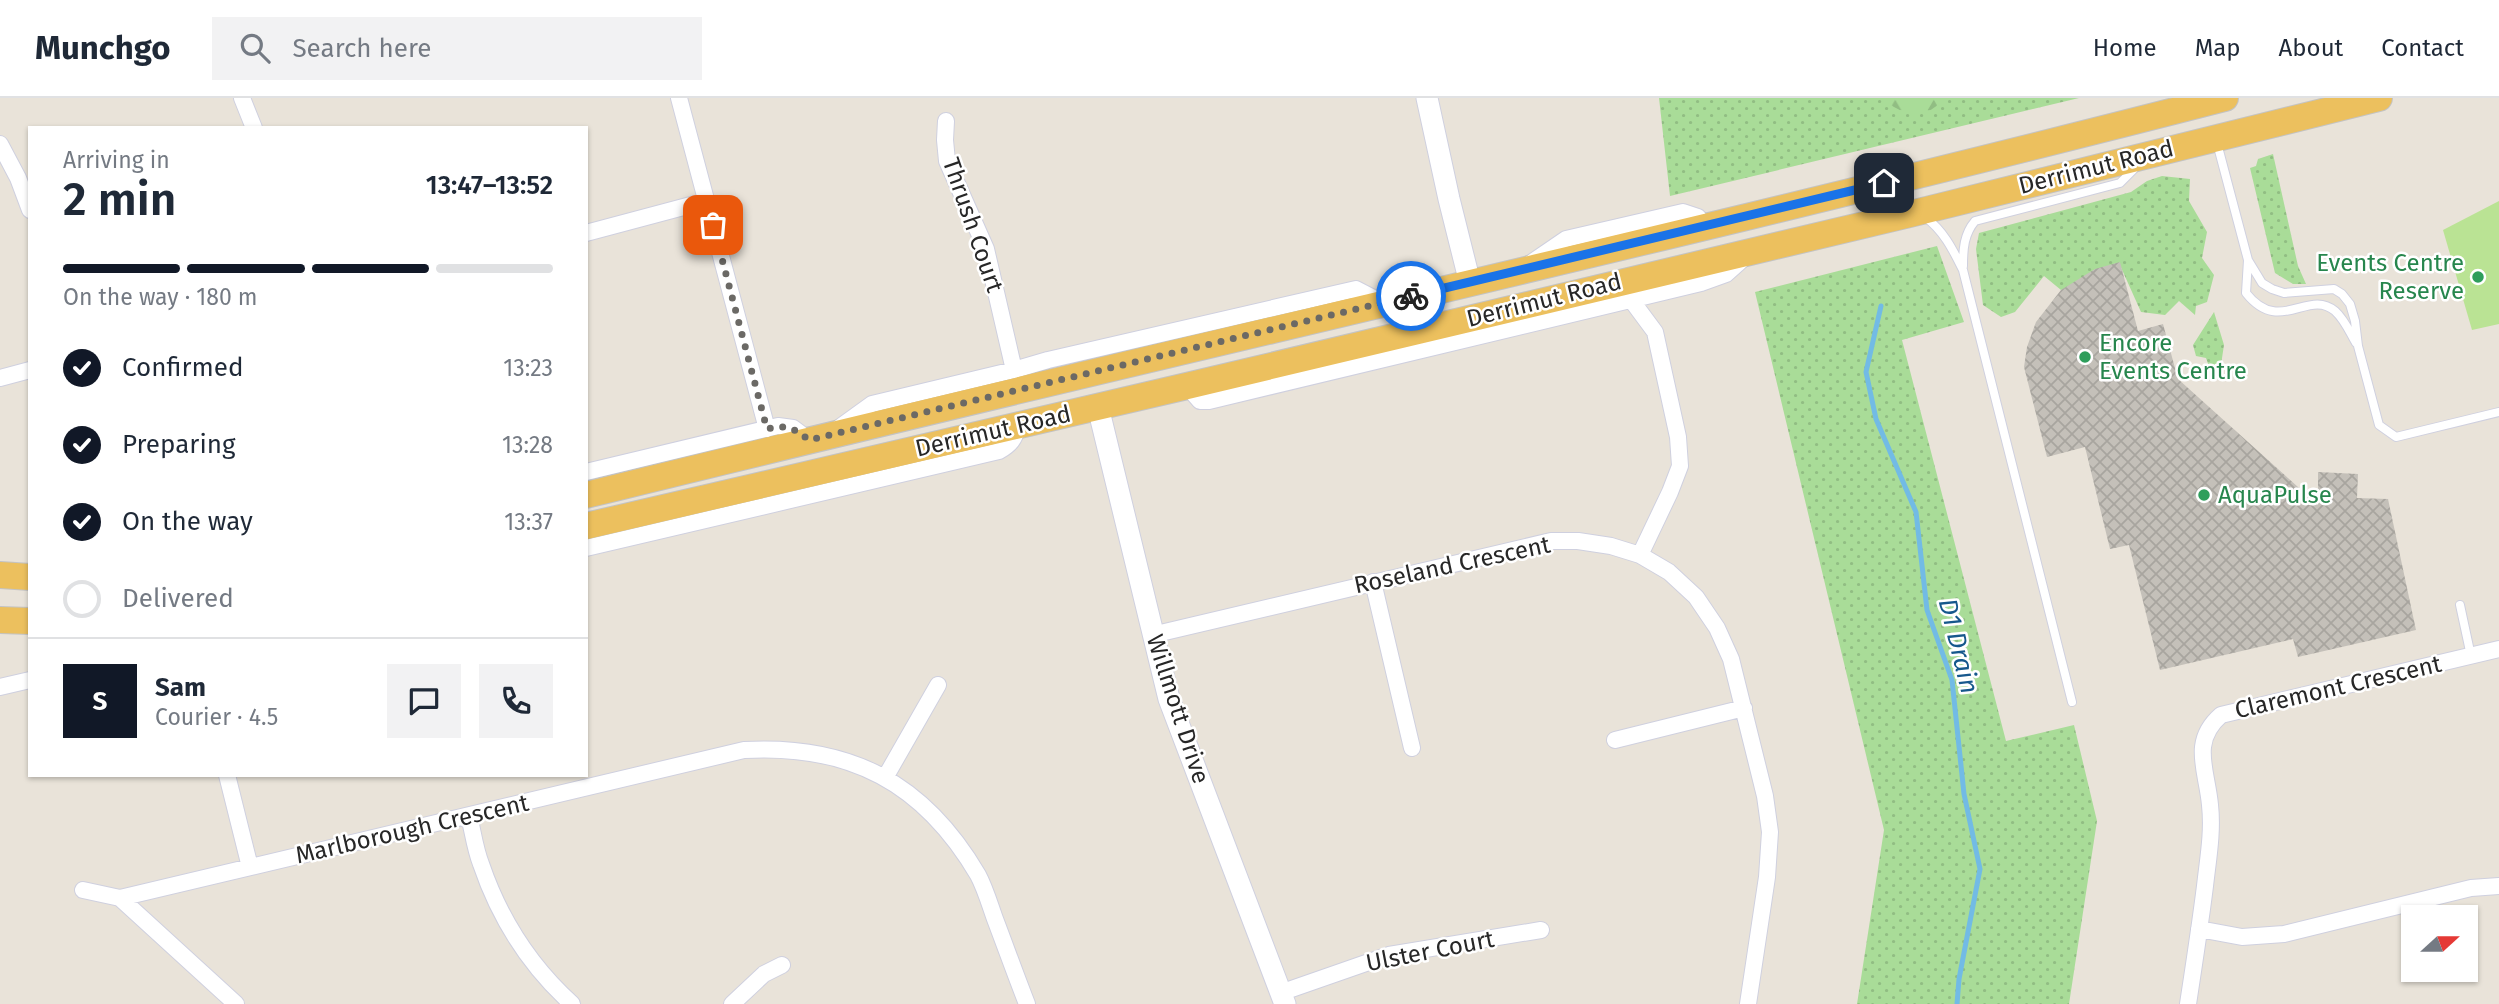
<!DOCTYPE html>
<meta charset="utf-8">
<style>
:root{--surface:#fff;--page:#f2f2f3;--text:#1f2937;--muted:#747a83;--line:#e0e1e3;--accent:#111827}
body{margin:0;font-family:"Fira Sans",sans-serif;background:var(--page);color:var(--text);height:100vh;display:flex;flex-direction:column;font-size:26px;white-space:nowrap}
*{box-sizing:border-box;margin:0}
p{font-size:23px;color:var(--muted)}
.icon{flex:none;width:38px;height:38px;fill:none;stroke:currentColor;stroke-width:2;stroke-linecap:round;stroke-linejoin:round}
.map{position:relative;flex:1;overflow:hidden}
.panel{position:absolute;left:28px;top:28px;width:560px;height:651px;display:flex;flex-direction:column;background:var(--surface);border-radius:0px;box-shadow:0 2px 5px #0004}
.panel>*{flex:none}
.needle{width:46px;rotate:69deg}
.tools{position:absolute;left:2401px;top:807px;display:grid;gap:14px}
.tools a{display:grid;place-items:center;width:77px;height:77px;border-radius:0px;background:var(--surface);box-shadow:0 2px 5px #0004;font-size:35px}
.pin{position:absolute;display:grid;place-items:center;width:60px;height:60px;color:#fff;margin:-30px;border-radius:14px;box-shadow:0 4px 10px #0006}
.courier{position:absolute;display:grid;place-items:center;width:70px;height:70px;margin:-35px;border:5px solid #1a73e8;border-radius:50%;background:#fff;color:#222;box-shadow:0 2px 9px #0007}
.overview em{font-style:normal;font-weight:600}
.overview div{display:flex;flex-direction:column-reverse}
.overview{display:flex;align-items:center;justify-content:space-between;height:119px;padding:0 35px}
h1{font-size:46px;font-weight:600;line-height:52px}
.bar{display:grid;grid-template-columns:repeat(4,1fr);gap:10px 7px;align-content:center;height:84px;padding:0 35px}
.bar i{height:9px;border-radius:5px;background:var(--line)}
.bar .active{background:var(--accent)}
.bar p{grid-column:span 4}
.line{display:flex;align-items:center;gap:18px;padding:0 35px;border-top:2px solid var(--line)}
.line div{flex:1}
.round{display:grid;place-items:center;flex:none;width:74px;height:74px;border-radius:0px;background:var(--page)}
ol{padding:0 35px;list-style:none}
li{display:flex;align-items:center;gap:21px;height:77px}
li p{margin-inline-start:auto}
li .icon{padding:7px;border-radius:50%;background:var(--accent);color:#fff;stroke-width:4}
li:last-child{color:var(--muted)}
li i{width:38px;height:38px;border:4px solid var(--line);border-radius:50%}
header{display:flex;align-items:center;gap:42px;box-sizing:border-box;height:98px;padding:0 35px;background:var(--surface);border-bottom:2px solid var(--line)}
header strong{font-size:33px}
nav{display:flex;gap:38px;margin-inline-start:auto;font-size:24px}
.search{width:490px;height:63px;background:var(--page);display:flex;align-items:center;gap:18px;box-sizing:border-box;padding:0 24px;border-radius:0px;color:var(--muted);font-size:26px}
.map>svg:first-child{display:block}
.grass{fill:url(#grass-dots)}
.forest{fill:url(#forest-firs)}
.pitch{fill:#bae394}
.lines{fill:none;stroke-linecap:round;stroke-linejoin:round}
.stream{stroke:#72bbe5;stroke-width:5}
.building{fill:url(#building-cross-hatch)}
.service-casing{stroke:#cfd0df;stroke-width:10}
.minor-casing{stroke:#cfd0df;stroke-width:18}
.tertiary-casing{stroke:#cfd0df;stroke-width:23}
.trunk-casing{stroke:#c3c3c3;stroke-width:28}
.service{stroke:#fff;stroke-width:8}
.minor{stroke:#fff;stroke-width:16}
.tertiary{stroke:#fff;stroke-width:21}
.trunk{stroke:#ecc05e;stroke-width:26}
.done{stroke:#6b6965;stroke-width:7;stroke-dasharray:0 12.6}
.route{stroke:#1a73e8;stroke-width:9}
.leisure-dot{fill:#2e9e5b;stroke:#fff;stroke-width:2.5}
.labels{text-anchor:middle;stroke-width:5;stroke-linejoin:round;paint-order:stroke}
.street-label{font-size:24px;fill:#272727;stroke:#fff}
.leisure-label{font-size:24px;fill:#27864d;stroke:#fff;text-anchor:start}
.water-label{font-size:26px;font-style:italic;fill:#16588c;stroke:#fff}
</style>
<header>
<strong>Munchgo</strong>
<div class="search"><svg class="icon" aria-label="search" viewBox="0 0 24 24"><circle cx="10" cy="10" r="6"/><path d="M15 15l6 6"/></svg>Search here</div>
<nav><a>Home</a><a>Map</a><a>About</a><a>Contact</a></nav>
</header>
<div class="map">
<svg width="2499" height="906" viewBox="0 0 2499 906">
<defs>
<pattern id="grass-dots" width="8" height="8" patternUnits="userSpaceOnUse" patternTransform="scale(1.75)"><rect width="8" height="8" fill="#a9dc98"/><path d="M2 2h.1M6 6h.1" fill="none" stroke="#91bd83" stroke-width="1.8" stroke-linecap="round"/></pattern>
<pattern id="forest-firs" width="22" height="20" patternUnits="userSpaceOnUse" patternTransform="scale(1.75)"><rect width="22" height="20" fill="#a9dc98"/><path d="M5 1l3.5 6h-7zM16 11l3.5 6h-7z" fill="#91bd83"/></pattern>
<pattern id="building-cross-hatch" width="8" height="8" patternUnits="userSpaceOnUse" patternTransform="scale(1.75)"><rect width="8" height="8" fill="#c4c0b9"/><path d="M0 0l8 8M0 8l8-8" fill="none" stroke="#a8a59f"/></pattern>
</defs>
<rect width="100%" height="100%" fill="#e9e3d9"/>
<path class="grass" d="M 1659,0 L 2079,0 L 1670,98 Z
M 2273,56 L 2298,168 L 2306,186 L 2293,186 L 2275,175 L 2250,70 L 2256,68 L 2258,61 Z
M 2162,78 L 2190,81 L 2189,103 L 2207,134 L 2202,160 L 2214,177 L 2207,204 L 2196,208 L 2195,217 L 2179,203 L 2165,217 L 2141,214 L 2119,165 L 2061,192 L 2044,178 L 2015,214 L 2001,219 L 1983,207 L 1976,151 L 1979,135 L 2131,94 L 2147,83 Z
M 1937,148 L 1964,224 L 1902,242 L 2006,643 L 2074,627 L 2097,723 L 2069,906 L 1857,906 L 1884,732 L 1755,194 Z
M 2214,214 L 2224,247 L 2220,273 L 2212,277 L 2206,260 L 2196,258 L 2193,247 Z"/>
<path class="forest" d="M 1884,0 L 1944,0 C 1939,6 1934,11 1926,14 C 1913,19 1891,11 1884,0 Z"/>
<path class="pitch" d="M 2499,103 L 2499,226 L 2472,232 L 2443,132 Z"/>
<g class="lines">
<path class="stream" d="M 1881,208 L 1866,274 L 1876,321 L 1916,414 L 1927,512 L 1952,582 L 1964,696 L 1980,771 L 1959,881 L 1957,906"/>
</g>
<path class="building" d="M 2120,164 L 2138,233 L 2163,226 L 2178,281 L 2318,407 L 2318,374 L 2358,376 L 2357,400 L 2388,401 L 2416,532 L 2298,559 L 2293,541 L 2160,572 L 2129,447 L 2110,451 L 2085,349 L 2047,359 L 2024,269 L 2027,249 L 2036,224 L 2061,192 L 2095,171 Z"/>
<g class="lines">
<defs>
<path id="service" d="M 2217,45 L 2248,162 L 2246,195 C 2280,238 2308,190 2335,213 C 2345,222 2350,235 2356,245
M 1925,119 C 1944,133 1953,152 1963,172 L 2072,604
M 2248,162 L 2262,185 L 2272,191 L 2284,195 L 2334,191 L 2342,196 L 2350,206 L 2355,223 L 2358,248 L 2379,327 L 2396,339 L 2499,314
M 1963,168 C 1963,151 1964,136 1975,123 L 2120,85 L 2137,68
M 2460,507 L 2471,558"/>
<path id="minor" d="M 242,0 L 254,30
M 679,0 L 767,331
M 946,23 L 945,42 L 947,63 L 986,151 L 1014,272
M 0,46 L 18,80 L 30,112
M 586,135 L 706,103
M 1531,165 L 1566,141 L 1683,114 L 1698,119 L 1705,129
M 1632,203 L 1655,234 L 1678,339 L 1680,368 L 1670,394 L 1640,457
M 0,280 L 30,272
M 1187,288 L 1200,303 L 1209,303 L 1701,185 L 1726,176 L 1745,159
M 836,332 L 872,306 L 1014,272 L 1048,262 L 1356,191 L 1383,205
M 586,374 L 778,328 L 793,330 L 809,342
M 586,450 L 999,353 C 1010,347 1015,341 1018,328
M 1373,484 L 1412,650
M 1152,537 L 1551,443 L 1578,443 L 1611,448 L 1640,457 L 1669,474 L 1696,499 L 1717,530 L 1731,561 L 1765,698 L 1770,734 L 1767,779 L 1748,906
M 0,589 L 30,582
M 1615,642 L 1744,610
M 227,677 L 250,769
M 886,678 L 938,587
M 469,718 C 473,734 475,751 481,766 C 499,819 530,868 572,906
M 83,792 L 120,800 L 236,906
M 120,800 L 744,652 C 850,646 924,685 978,777 C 985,790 990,807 995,821 C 1006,850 1016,878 1027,906
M 2199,831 L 2242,839 L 2284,836 L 2471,790 L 2499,788
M 1280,895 L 1389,857 L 1541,832
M 732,906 L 764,876 L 782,867
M 2188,906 C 2194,867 2200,828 2205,788 C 2208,761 2213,734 2210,707 C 2207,672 2190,644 2221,617 L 2499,551"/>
<path id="tertiary" d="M 1427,0 L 1449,101 L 1470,185
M 1098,309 L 1169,601 L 1285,906"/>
<path id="trunk" d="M 586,397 C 1132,262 1680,140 2225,0
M 586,428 L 1187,288 L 1910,116 L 2379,0
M 0,477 L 30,479
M 0,522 L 30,523"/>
</defs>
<use href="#service" class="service-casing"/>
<use href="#minor" class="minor-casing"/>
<use href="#tertiary" class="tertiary-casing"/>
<use href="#trunk" class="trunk-casing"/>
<use href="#service" class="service"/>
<use href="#minor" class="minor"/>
<use href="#tertiary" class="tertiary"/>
<use href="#trunk" class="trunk"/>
</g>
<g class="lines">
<path class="done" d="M 713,127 L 767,331 C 788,326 793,330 809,342 L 1411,198"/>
<path class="route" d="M 1411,198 L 1884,85"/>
</g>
<g class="leisure-dot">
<circle cx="2478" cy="179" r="7"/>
<circle cx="2085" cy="259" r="7"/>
<circle cx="2204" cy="397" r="7"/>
</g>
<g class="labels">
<g class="street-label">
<text transform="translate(2096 69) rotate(-14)" y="8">Derrimut Road</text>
<text transform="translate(973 127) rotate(71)" y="8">Thrush Court</text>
<text transform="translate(1544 202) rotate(-14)" y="8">Derrimut Road</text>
<text transform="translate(993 333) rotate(-13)" y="8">Derrimut Road</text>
<text transform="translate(1452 467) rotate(-12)" y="8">Roseland Crescent</text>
<text transform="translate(2338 589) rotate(-13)" y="8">Claremont Crescent</text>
<text transform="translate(1178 611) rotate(72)" y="8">Willmott Drive</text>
<text transform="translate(412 731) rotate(-13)" y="8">Marlborough Crescent</text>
<text transform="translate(1430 853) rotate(-11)" y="8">Ulster Court</text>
</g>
<g class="leisure-label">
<text x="2464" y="173" text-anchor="end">Events Centre<tspan x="2464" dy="28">Reserve</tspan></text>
<text x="2099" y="253">Encore<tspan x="2099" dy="28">Events Centre</tspan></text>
<text x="2218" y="405">AquaPulse</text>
</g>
<g class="water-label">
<text transform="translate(1959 548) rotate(76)" y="9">D1 Drain</text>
</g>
</g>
</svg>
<div class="tools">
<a><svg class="needle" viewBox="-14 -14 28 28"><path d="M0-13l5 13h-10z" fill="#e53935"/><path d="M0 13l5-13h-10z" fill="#747a83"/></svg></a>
</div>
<div class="pin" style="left:713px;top:127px;background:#ea580c"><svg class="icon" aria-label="bag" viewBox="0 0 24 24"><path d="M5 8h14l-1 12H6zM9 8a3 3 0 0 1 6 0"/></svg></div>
<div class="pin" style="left:1884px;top:85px;background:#1f2937"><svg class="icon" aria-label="home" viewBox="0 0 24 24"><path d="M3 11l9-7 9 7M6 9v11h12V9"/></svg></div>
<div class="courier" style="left:1411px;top:198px"><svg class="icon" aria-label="bike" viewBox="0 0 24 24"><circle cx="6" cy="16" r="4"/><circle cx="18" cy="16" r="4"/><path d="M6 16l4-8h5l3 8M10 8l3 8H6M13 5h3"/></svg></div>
<section class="panel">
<div class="overview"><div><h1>2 min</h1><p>Arriving in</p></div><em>13:47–13:52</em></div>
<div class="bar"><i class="active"></i><i class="active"></i><i class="active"></i><i></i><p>On the way · 180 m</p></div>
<ol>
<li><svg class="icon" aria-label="check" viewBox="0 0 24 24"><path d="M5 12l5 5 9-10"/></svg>Confirmed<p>13:23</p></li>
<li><svg class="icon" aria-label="check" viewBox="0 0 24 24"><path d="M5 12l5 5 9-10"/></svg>Preparing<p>13:28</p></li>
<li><svg class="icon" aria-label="check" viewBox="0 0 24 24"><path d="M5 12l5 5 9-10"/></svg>On the way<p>13:37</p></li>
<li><i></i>Delivered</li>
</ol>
<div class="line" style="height:126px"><b class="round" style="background:var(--accent);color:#fff">S</b><div><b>Sam</b><p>Courier · 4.5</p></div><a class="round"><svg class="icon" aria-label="chat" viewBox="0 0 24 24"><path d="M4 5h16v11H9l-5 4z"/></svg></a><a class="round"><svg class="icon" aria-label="phone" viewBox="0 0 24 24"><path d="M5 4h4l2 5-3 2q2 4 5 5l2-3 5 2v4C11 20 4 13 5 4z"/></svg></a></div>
</section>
</div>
